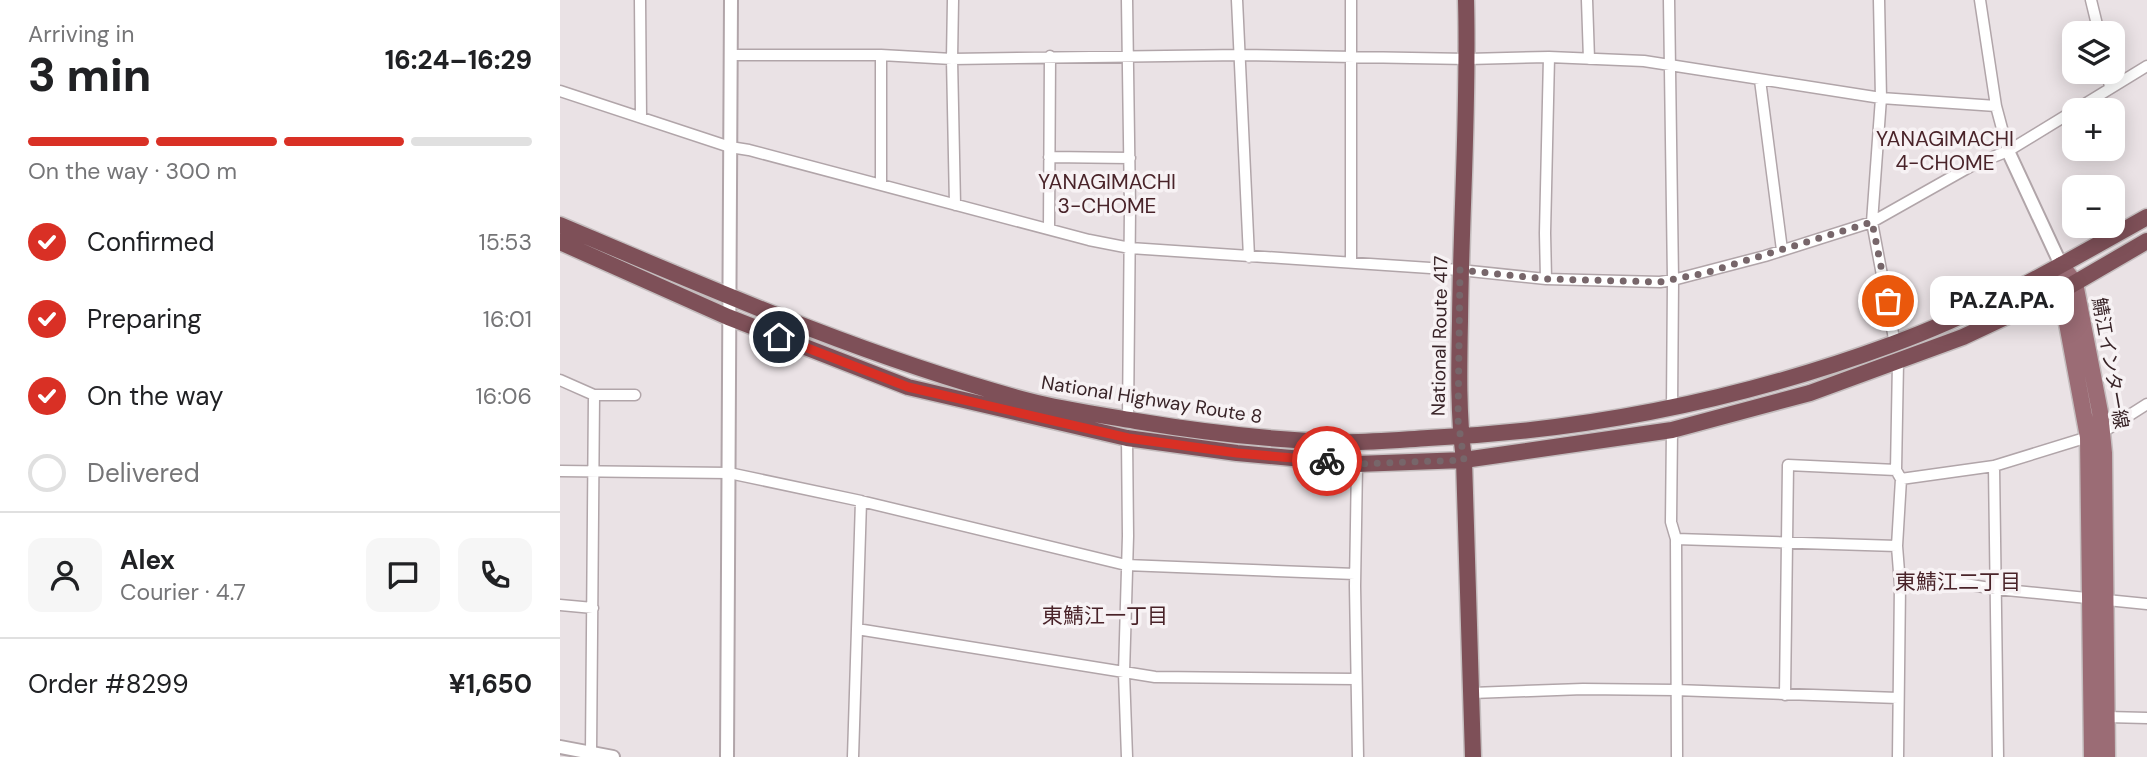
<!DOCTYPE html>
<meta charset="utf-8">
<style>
:root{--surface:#fff;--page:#f6f6f6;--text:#202124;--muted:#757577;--line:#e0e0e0;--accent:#d93025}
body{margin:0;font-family:"DM Sans","Noto Sans JP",sans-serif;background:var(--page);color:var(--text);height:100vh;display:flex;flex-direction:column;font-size:26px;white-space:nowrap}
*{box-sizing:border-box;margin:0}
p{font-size:23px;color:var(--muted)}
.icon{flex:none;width:38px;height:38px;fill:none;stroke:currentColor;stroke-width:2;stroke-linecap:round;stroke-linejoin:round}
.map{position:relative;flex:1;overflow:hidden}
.drawer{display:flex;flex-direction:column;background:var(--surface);width:560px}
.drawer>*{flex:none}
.tools{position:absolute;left:1502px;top:21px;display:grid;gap:14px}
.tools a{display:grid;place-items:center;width:63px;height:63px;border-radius:14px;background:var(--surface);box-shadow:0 4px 18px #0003;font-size:35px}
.pin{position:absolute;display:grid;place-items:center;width:60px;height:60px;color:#fff;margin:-30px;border:4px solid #fff;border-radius:50%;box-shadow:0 2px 7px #0007}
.courier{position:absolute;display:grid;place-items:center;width:70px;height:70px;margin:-35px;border:5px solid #d93025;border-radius:50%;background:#fff;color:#222;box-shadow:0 2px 9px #0007}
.bubble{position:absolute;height:49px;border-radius:14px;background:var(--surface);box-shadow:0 4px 18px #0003;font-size:23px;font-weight:800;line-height:49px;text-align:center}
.headline em{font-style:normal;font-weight:800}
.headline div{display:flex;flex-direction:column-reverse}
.headline{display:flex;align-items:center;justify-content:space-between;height:119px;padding:0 28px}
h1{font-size:46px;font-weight:800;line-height:52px}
.bar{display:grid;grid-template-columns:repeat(4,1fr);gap:10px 7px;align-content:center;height:84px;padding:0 28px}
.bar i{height:9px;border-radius:5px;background:var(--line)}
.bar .on{background:var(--accent)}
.bar p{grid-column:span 4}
.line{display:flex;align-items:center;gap:18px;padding:0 28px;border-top:2px solid var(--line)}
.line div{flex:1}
.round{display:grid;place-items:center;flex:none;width:74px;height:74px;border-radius:14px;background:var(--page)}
ol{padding:0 28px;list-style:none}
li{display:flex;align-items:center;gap:21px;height:77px}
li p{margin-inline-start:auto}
li .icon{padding:7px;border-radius:50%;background:var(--accent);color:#fff;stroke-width:4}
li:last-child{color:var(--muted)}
li i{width:38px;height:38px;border:4px solid var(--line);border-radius:50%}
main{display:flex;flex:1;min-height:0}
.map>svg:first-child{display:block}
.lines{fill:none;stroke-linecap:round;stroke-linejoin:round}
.minor-casing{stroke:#b1a5a9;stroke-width:13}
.tertiary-casing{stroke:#b1a5a9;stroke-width:16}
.primary-casing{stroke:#c4bdbe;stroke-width:19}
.trunk-casing{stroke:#c4bdbe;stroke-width:19}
.minor{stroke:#fff;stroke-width:10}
.tertiary{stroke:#fff;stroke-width:12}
.primary{stroke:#9b6c75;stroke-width:16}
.trunk{stroke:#7e5058;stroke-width:16}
.done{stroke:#77666a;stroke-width:7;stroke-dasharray:0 12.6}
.route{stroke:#d93025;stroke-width:9}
.labels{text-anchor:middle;stroke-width:7;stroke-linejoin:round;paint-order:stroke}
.street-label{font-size:19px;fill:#392428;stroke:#f7f2f4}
.neighbourhood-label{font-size:21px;fill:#492329;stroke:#f7f2f4}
</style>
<main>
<section class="drawer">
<div class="headline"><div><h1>3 min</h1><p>Arriving in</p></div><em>16:24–16:29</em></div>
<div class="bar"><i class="on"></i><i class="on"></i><i class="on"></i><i></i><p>On the way · 300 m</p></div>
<ol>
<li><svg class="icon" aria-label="check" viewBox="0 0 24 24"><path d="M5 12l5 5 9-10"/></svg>Confirmed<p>15:53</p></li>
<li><svg class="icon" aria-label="check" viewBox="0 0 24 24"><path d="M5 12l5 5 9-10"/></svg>Preparing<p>16:01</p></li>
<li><svg class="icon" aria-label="check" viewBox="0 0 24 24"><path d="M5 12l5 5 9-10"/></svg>On the way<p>16:06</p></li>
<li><i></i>Delivered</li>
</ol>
<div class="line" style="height:126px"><a class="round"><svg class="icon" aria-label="person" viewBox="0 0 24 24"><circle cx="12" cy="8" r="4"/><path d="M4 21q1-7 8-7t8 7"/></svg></a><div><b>Alex</b><p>Courier · 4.7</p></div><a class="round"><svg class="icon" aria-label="chat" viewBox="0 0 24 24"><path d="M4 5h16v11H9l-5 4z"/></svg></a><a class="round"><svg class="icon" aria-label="phone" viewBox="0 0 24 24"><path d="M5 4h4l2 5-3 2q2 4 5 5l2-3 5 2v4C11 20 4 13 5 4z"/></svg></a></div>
<div class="line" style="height:91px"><div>Order #8299</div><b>¥1,650</b></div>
</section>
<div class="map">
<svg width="1587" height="757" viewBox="0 0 1587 757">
<rect width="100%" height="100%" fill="#eae2e5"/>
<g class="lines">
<defs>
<path id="minor" d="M 80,0 L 81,117
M 393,0 L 392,59 L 395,205
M 567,0 L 570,208 L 568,419
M 677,0 L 689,257
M 1027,0 L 1029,59
M 1109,0 L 1113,280 L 1112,407
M 1319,0 L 1321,98 L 1312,222 L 1335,344
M 1420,0 L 1436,106 L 1448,151
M 1531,0 L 1539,33
M 171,55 L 321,55 L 392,59 L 681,55 L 908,59 L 989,57 L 1084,61 L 1321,98 L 1436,106
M 1547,72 L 1550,87
M 1200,80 L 1222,250
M 0,91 L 170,147 L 189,150 L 529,240 L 570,248 L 900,270 L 986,279 L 1100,282 L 1113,280 L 1205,256 L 1312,222 L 1413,165 L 1448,151 L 1587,66
M 489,157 L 570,158
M 321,184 L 321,55
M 489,228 L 490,56
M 791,263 L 791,0
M 986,279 L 985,233 L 989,57
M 0,380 L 34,395 L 31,753
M 34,395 L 75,395
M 1112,430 L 1111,522 L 1116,539 L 1117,757
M 1543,432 L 1587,404
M 797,464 L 795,586 L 798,757
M 1434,466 L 1438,757
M 0,471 L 169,473 L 301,501 L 566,565 L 795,574
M 1341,479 L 1434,466 L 1528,437
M 1116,539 L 1337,546
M 1340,585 L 1392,582 L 1436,589 L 1587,604
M 0,605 L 33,608
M 297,629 L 595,677 L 796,679
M 912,693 L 1023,689 L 1115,690 L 1338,698
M 1225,695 L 1228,465 L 1336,470
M 1547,717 L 1587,718
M 293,757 L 301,501
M 567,757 L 564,673 L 568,536 L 567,438
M 1338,757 L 1340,585 L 1337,546 L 1341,479 L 1336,470 L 1338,362"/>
<path id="tertiary" d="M 1448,151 L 1501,265
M 0,747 L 53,757
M 167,757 L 171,0"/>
<path id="primary" d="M 1501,265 L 1515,283 L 1540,412 L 1544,453 L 1547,757
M 1501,278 L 1501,291 L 1528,437 L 1532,757"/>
<path id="trunk" d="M 906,0 C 909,107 901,214 900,321 C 899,368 898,414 904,460 L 913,757
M 0,225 C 153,290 308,358 469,401 C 504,410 541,415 576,421 C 642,432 709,440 776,442 C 806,443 837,440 868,438 C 1026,431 1184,399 1333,344 C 1422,312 1505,263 1587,217
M 0,242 L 168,317 L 348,387 L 567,438 L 677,453 L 797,464 L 904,460 L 1112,430 L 1250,393 L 1403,337 L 1501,291 L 1587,241"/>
</defs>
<use href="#minor" class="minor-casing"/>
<use href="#tertiary" class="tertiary-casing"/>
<use href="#primary" class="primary-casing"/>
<use href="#trunk" class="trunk-casing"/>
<use href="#minor" class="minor"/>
<use href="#tertiary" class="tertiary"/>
<use href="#primary" class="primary"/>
<use href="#trunk" class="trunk"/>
</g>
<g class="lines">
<path class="done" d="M 767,461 L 797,464 L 904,460 L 898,420 L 900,270 L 986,279 L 1100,282 L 1145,273 L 1312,222 L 1328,301"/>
<path class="route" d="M 219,337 L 348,387 L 568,438 L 677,453 L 767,461"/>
</g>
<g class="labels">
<g class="street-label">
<text transform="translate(879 336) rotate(-89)" y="7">National Route 417</text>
<text transform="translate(1551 363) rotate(80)" y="7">鯖江インター線</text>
<text transform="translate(592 399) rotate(9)" y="7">National Highway Route 8</text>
</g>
<g class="neighbourhood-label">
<text x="1385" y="146">YANAGIMACHI<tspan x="1385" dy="24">4-CHOME</tspan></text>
<text x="547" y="189">YANAGIMACHI<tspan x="547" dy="24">3-CHOME</tspan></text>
<text x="1398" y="589">東鯖江二丁目</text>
<text x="545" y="623">東鯖江一丁目</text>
</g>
</g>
</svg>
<div class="tools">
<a><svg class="icon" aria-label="layers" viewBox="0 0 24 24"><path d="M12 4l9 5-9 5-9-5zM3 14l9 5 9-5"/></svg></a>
<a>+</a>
<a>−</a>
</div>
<div class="pin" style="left:1328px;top:301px;background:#ea580c"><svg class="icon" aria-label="bag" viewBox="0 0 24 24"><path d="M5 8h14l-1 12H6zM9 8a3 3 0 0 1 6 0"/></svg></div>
<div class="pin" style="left:219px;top:337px;background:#1f2937"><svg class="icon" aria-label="home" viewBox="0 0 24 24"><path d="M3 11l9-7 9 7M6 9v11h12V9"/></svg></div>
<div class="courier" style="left:767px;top:461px"><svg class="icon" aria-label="bike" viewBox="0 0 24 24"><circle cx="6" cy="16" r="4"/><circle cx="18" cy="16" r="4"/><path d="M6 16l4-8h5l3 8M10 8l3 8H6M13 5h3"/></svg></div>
<div class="bubble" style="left:1370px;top:276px;width:144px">PA.ZA.PA.</div>
</div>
</main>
